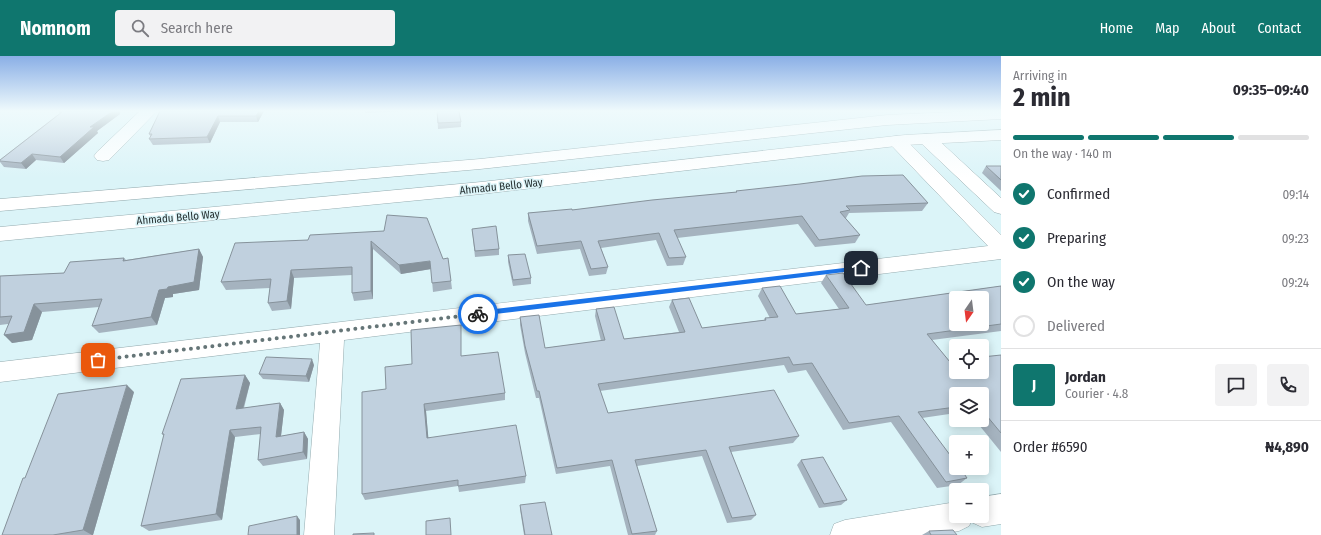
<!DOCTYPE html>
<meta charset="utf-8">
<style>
:root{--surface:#fff;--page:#f2f2f3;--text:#2b2b33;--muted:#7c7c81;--line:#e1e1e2;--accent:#0f766e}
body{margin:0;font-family:"Fira Sans Condensed",sans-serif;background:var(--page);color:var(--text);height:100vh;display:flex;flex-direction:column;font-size:15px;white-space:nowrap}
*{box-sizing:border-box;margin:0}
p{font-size:13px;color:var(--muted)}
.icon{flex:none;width:22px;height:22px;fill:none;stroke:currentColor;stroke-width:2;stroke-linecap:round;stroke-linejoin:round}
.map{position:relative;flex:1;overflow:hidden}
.details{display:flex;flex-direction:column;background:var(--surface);width:320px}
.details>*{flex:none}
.needle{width:26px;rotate:194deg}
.fabs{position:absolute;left:949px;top:235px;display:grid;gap:8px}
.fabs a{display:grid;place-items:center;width:40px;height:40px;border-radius:4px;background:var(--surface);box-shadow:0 2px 10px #0003;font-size:20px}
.pin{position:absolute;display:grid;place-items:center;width:34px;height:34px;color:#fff;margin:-17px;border-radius:8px;box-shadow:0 2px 6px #0006}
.courier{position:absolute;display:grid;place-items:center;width:40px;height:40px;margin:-20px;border:3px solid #1a73e8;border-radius:50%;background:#fff;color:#222;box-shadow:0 1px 5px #0007}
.head em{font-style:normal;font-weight:700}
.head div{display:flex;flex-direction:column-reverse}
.head{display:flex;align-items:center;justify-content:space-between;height:68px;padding:0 12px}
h1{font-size:26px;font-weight:700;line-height:30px}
.bar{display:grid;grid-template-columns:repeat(4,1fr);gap:6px 4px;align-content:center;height:48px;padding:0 12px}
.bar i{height:5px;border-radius:3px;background:var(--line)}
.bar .current{background:var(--accent)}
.bar p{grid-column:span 4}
.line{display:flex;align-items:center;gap:10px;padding:0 12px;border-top:1px solid var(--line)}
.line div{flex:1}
.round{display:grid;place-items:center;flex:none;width:42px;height:42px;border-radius:4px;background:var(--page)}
ol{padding:0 12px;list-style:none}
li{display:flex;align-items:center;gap:12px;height:44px}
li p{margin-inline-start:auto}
li .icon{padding:4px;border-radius:50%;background:var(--accent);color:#fff;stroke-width:4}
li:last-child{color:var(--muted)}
li i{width:22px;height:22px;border:2px solid var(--line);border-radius:50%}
header{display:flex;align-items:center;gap:24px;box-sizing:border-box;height:56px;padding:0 20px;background:var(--accent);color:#fff}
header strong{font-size:19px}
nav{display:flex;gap:22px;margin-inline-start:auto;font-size:14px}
.search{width:280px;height:36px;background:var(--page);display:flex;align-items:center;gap:10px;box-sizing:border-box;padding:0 14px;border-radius:4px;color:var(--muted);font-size:15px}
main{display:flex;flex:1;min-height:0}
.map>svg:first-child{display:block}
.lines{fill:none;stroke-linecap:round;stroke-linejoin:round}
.minor-casing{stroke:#94abaf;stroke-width:1}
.primary-casing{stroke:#94abaf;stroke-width:1}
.minor{fill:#fff;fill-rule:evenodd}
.primary{fill:#fff;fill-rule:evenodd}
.wall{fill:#a5b3bf}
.shaded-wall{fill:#86929b}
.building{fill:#c0d0de;stroke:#86929b;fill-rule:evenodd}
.route{fill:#1a73e8}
.done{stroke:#657577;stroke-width:4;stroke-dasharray:0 7.2}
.labels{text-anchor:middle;stroke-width:3;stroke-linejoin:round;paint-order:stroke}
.street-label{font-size:11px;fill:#263031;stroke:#dbf4f8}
</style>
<header>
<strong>Nomnom</strong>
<div class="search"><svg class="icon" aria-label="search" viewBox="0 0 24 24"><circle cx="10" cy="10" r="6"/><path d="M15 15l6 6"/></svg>Search here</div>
<nav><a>Home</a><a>Map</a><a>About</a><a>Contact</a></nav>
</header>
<main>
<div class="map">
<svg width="1001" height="479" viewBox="0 0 1001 479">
<rect width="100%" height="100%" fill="#dbf4f8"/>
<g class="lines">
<defs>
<path id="minor" d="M 140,55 L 157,55 L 109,104 L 103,105 L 97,104 L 94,100 L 97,96 Z
M 927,78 L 933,79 L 1001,142 L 1001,158 L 994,156 L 921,87 L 919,83 L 921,79 Z
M 897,80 L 903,81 L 1001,179 L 1001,203 L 344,284 L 334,479 L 304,479 L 320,287 L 0,326 L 0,306 L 988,190 L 891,89 L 889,85 L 891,81 Z
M 1001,438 L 1001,468 L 982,471 L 971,466 L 969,470 L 959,475 L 934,479 L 830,479 L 834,468 L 845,464 L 956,446 L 956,460 L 982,460 L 982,441 Z"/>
<path id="primary" d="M 976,55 L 1001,55 L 1001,63 L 887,69 L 480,113 L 0,155 L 0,143 L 480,103 L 887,59 Z
M 1001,74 L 1001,84 L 905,89 L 481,138 L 0,185 L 0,171 L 481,126 L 905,79 Z"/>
</defs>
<use href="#minor" class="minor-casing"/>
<use href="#primary" class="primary-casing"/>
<use href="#minor" class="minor"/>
<use href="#primary" class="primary"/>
</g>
<path class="wall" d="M 120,55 L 120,58 L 97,75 L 98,77 L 64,107 L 36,104 L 26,113 L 4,111 L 0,106 L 0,104 L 60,57 L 59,56 Z
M 160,55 L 264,55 L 258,66 L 220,66 L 210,87 L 153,89 L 149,83 L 151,81 L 149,78 Z
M 365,55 L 415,55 L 365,57 Z
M 437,55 L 461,66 L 461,71 L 438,73 Z
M 986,110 L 1001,110 L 1001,135 L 982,117 Z
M 736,135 L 928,147 L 922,155 L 849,157 L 846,162 L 845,162 L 860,179 L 855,187 L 815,191 L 798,168 L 677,182 L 686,201 L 683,209 L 667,210 L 656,184 L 601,192 L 608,211 L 606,218 L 589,220 L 580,193 L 537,198 L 528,165 L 528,157 L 572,154 L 736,136 Z
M 472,173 L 499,193 L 499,199 L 475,201 Z
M 384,175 L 451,225 L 452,233 L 433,236 L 431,213 L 401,218 L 373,193 L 373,243 L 354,245 L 352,237 L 352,219 L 294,222 L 291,253 L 272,255 L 268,247 L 270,232 L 226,234 L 221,226 L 308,184 Z
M 199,193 L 203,201 L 199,234 L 173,238 L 173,241 L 165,242 L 157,269 L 99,277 L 92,270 L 99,251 L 42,256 L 32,284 L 12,287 L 8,268 L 0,269 L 0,220 L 64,217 L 124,202 L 126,204 Z
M 508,199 L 531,222 L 531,228 L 513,230 L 508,206 Z
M 826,219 L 866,249 L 1001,230 L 1001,275 L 932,284 L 950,306 L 1001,299 L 1001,396 L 975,364 L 982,364 L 982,338 L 956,338 L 956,357 L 922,362 L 967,422 L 958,429 L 937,432 L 891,366 L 843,374 L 806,314 L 788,317 L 784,309 L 600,335 L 608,357 L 799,380 L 793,387 L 731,396 L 756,459 L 751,464 L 727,467 L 702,400 L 637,410 L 657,475 L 655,479 L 628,479 L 610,410 L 556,418 L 539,342 L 536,342 L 525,297 L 520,269 L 520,261 L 545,292 L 601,285 L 595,260 L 596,253 L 624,283 L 679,276 L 669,251 L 672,244 L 702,272 L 764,264 L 765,262 L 770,262 L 758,240 L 762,232 L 796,258 L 839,253 L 821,227 Z
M 461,269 L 461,300 L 505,337 L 505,344 L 426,355 L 428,381 L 526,420 L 525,427 L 459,436 L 458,430 L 365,444 L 362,438 L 386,333 L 412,308 Z
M 314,309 L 309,326 L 263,323 L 259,318 Z
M 245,319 L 250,327 L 244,352 L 280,347 L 284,354 L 281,380 L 304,376 L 308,383 L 307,403 L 263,410 L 258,404 L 261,378 L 235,381 L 222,464 L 149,475 L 141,470 L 164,379 L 162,378 Z
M 134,336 L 93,479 L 2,479 L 25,422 Z
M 801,404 L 847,444 L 841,449 L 819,452 L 797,409 Z
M 520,449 L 552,479 L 524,479 L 520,453 Z
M 929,475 L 957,479 L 922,479 Z"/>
<path class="shaded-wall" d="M 113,55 L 120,55 L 120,58 L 97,75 L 98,77 L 64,107 L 60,101 L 90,71 Z
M 259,55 L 264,55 L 258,66 L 256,60 Z
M 218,60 L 220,66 L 210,87 L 207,81 Z
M 32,98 L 36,104 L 26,113 L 21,107 Z
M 371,185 L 373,193 L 373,243 L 371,235 Z
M 199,193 L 203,201 L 199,234 L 173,238 L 173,241 L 165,242 L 157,269 L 151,261 L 159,234 L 168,231 Z
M 430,205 L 431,213 L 401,218 L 399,209 Z
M 291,214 L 294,222 L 291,253 L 287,245 Z
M 34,248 L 42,256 L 32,284 L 12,287 L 4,279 Z
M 312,303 L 314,309 L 309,326 L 306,320 Z
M 245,319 L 250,327 L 241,360 L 236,353 Z
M 127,329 L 134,336 L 93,479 L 92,479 L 83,474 Z
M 280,347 L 284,354 L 280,388 L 276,381 Z
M 424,348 L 426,355 L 429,389 L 427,382 Z
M 230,374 L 235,381 L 222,464 L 216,458 Z
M 304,376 L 308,383 L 307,403 L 303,396 Z
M 297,460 L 300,464 L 300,479 L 297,479 Z"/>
<path class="building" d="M 61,55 L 113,55 L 90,71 L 94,71 L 60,101 L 32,98 L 21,107 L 0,105 L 0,104 L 62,56 L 59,56 Z
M 160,55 L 259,55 L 256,60 L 218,60 L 207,81 L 149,83 L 152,78 L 149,78 Z
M 437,55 L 459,55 L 461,66 L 438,67 Z
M 986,110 L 1001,110 L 1001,124 Z
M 903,119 L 928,147 L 846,150 L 850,154 L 840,156 L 860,179 L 819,184 L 802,160 L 674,174 L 686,201 L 669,202 L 659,177 L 598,185 L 608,211 L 591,213 L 581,185 L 537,190 L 528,157 L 572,153 L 572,154 L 652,144 L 737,136 L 736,135 L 800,128 L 862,120 Z
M 387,159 L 427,162 L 443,203 L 448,202 L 451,225 L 432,227 L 430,205 L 399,209 L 371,185 L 371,235 L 352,237 L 352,211 L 291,214 L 287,245 L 268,247 L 271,223 L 221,226 L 235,187 L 308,184 L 310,179 L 384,175 Z
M 496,170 L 499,193 L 475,195 L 472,173 Z
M 199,193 L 194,226 L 168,231 L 167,233 L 159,234 L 151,261 L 92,270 L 102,243 L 34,248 L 24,276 L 4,279 L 12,260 L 0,261 L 0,220 L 64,217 L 70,206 L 124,202 L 123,205 Z
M 525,198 L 531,222 L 513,224 L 508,199 Z
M 843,217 L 866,249 L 1001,230 L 1001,268 L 927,278 L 950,306 L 956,305 L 956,316 L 982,316 L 982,301 L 1001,299 L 1001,377 L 982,354 L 982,338 L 956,338 L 956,351 L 918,356 L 956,407 L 956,412 L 960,412 L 967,422 L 946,426 L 899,360 L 849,367 L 812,307 L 793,309 L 789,301 L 598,328 L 608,357 L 774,334 L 799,380 L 729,391 L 756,459 L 732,462 L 706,394 L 635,404 L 657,475 L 632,478 L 612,404 L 557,412 L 539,335 L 537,335 L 525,290 L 520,261 L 539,259 L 545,292 L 605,284 L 596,253 L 614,251 L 624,283 L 685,276 L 672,244 L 689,242 L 702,272 L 766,264 L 765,262 L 778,261 L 762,232 L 780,230 L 796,258 L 849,252 L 826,219 ZM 956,242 L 982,242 L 982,268 L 956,268 Z
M 461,269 L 461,300 L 498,296 L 505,337 L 424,348 L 427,382 L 516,369 L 526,420 L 458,430 L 458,424 L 362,438 L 362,336 L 386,333 L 385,311 L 412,308 L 411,274 Z
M 266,301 L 312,303 L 306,320 L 259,318 Z
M 245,319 L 236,353 L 280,347 L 276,381 L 304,376 L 303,396 L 258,404 L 261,371 L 230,374 L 216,458 L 141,470 L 164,378 L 162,378 L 181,323 Z
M 127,329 L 83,474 L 53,479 L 2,479 L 23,422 L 25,422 L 58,338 Z
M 823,401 L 847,444 L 824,448 L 801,404 Z
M 545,446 L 552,479 L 525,479 L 520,449 Z
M 297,460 L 297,479 L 248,479 L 249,470 Z
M 450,462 L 451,479 L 426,479 L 426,465 Z
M 953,474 L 957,479 L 931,479 L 929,475 Z
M 374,477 L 374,479 L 353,479 L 353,478 Z"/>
<linearGradient id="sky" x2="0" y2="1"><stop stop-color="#8aafe6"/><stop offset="0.45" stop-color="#effafc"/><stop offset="1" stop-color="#effafc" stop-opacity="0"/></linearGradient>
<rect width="1001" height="122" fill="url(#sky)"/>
<path class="route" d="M 861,210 L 864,212 L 861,214 L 478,260 L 475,258 L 478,255 Z"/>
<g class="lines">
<path class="done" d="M 98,304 L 478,258"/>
</g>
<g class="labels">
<g class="street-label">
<text transform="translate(501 130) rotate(-6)" y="4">Ahmadu Bello Way</text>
<text transform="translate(178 161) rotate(-5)" y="4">Ahmadu Bello Way</text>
</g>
</g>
</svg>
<div class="fabs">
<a><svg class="needle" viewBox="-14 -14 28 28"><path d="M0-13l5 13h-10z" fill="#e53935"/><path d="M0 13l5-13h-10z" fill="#7c7c81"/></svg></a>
<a><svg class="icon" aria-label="locate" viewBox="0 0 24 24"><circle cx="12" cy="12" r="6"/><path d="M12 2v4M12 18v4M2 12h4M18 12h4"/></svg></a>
<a><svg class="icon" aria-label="layers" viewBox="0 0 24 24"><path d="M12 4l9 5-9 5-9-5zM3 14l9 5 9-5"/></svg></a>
<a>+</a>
<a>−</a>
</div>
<div class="pin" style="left:98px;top:304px;background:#ea580c"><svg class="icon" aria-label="bag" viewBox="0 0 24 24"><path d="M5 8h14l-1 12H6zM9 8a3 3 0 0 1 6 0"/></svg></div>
<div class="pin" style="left:861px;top:212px;background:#1f2937"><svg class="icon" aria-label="home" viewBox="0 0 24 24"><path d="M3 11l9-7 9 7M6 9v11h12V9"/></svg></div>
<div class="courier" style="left:478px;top:258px"><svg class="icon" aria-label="bike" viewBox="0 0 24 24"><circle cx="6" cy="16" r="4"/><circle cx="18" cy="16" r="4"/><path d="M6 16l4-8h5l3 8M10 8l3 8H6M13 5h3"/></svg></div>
</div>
<section class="details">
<div class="head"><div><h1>2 min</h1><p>Arriving in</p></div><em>09:35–09:40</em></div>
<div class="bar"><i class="current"></i><i class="current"></i><i class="current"></i><i></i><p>On the way · 140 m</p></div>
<ol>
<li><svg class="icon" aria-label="check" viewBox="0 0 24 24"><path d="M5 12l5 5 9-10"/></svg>Confirmed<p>09:14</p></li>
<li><svg class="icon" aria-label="check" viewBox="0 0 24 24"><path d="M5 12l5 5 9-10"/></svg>Preparing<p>09:23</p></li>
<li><svg class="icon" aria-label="check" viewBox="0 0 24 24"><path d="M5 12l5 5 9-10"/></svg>On the way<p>09:24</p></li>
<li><i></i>Delivered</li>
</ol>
<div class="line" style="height:72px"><b class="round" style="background:var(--accent);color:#fff">J</b><div><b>Jordan</b><p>Courier · 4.8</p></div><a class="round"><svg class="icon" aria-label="chat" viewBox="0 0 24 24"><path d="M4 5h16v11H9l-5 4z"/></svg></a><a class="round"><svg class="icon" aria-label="phone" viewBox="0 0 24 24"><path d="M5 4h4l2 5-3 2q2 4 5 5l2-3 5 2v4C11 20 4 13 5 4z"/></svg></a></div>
<div class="line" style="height:52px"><div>Order #6590</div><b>₦4,890</b></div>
</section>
</main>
